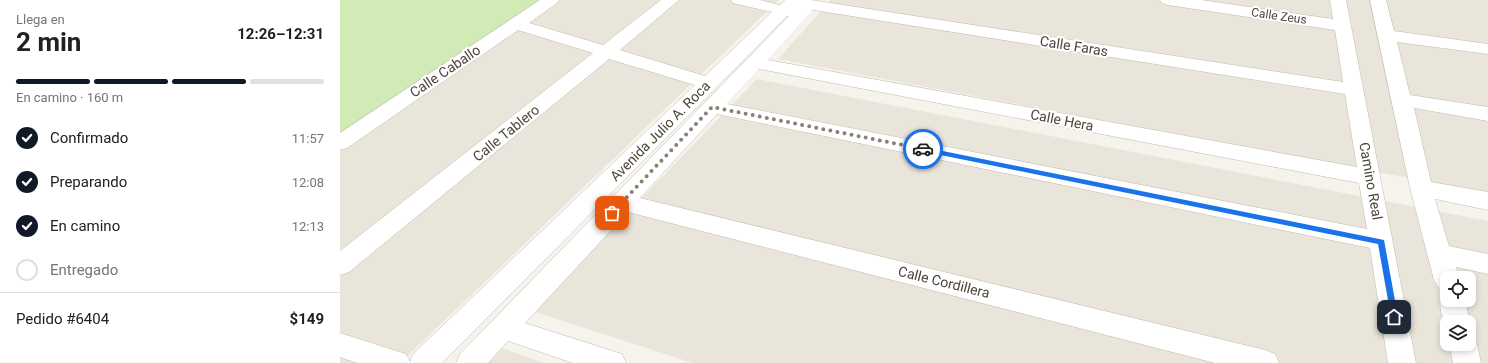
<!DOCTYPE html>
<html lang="es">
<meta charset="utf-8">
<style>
:root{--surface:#fff;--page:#f6f6f6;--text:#202124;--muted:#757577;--line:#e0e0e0;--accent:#111827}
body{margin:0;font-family:Roboto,sans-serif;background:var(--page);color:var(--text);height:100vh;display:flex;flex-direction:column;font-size:15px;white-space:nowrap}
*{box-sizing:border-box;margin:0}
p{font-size:13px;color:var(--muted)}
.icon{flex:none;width:22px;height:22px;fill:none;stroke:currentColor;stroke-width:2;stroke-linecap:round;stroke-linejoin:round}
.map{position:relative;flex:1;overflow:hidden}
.details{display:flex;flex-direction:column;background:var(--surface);width:340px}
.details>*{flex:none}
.tools{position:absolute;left:1100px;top:271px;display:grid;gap:8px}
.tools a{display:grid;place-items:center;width:36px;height:36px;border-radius:8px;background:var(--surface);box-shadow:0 2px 6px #0003;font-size:20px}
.pin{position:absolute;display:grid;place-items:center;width:34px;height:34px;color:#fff;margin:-17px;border-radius:8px;box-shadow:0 2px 6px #0006}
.courier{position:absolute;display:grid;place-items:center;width:40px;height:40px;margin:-20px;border:3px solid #1a73e8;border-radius:50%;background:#fff;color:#222;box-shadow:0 1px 5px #0007}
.overview em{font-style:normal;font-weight:700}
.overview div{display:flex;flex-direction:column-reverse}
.overview{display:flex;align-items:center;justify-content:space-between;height:68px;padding:0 16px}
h1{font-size:26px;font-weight:700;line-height:30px}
.bar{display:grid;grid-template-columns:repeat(4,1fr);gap:6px 4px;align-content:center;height:48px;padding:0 16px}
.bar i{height:5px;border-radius:3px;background:var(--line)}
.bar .on{background:var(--accent)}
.bar p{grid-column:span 4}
.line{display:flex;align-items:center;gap:10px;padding:0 16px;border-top:1px solid var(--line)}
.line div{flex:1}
ol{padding:0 16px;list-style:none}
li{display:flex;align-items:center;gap:12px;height:44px}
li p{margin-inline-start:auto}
li .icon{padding:4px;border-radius:50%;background:var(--accent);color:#fff;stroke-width:4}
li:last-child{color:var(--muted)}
li i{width:22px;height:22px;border:2px solid var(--line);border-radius:50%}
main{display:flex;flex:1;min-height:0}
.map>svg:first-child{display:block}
.residential{fill:#eae5da;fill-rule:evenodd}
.green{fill:#d2eab5}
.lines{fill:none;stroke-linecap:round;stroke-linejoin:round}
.minor-casing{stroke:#c2bbae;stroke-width:1}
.minor{fill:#fff;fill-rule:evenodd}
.route{fill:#1a73e8}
.done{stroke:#878178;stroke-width:4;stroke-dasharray:0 7.2}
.labels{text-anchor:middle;stroke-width:4;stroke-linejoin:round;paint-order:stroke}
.far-street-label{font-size:12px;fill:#4b4439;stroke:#fff}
.street-label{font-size:14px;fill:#4b4439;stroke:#fff}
</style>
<main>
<section class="details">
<div class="overview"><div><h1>2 min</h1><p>Llega en</p></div><em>12:26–12:31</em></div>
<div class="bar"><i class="on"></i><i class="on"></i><i class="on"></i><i></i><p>En camino · 160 m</p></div>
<ol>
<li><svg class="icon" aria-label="check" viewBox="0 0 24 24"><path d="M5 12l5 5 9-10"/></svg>Confirmado<p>11:57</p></li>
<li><svg class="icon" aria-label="check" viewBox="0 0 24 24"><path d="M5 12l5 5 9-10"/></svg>Preparando<p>12:08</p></li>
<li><svg class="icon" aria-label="check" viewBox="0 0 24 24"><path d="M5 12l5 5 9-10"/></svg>En camino<p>12:13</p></li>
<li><i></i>Entregado</li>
</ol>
<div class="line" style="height:52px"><div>Pedido #6404</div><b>$149</b></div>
</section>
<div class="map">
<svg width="1148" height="363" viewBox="0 0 1148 363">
<rect width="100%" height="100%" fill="#f6f3ec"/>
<path class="residential" d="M 0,0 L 439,0 L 60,363 L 0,363 Z
M 491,0 L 1148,0 L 1148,193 L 438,59 Z
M 417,79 L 1148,221 L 1148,363 L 353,363 L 192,311 ZM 1107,278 L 1129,278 L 1129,300 L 1107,300 ZM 1107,322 L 1129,322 L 1129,344 L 1107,344 Z
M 162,348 L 204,363 L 148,363 Z"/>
<path class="green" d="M 0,0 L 203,0 L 0,136 Z"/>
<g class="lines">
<defs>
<path id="minor" d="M 200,0 L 219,0 L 217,3 L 189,23 L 263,45 L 321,0 L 339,0 L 280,50 L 365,76 L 432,12 L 393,3 L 391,0 L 420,0 L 440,5 L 445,0 L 471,0 L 1003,82 L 995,30 L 828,5 L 822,3 L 820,0 L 861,0 L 993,19 L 990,0 L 1006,0 L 1076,363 L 1048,363 L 1030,248 L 377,114 L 300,198 L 925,350 L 935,354 L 939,363 L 875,363 L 288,212 L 185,323 L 282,354 L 286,363 L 233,363 L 168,341 L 148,363 L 116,363 L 120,354 L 449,16 L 447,16 L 102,363 L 17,363 L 0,357 L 0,333 L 66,354 L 70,362 L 73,354 L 355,85 L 269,59 L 9,272 L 0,275 L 0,251 L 253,53 L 178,30 L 7,148 L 0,150 L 0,133 ZM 473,10 L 1005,94 L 1017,167 L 428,60 ZM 419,69 L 1019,183 L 1027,229 L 387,104 Z
M 1030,0 L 1046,0 L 1054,31 L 1148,44 L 1148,54 L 1057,42 L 1070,95 L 1148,107 L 1148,121 L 1074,108 L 1091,182 L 1148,192 L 1148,210 L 1095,199 L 1109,246 L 1148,254 L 1148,274 L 1116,267 L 1119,278 L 1107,278 L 1107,291 L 1098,287 L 1094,280 L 1070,188 Z
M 1107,291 L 1107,300 L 1125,300 L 1130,322 L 1129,325 L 1129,322 L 1107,322 L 1107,329 C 1102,317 1097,304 1103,292 Z
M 1129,334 L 1133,335 L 1137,344 L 1141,363 L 1113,363 L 1109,344 L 1129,344 Z"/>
</defs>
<use href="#minor" class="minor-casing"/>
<use href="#minor" class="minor"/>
</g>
<path class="route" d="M 583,147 L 1044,240 L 1058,317 L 1054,321 L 1051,317 L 1038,244 L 581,151 L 580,149 Z"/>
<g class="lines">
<path class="done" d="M 272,213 L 372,107 L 583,149"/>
</g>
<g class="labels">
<g class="far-street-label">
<text transform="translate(939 16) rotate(8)" y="4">Calle Zeus</text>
</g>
<g class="street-label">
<text transform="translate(734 46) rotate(9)" y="5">Calle Faras</text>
<text transform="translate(105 71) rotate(-34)" y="5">Calle Caballo</text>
<text transform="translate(722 120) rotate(11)" y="5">Calle Hera</text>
<text transform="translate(320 131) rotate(-45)" y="5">Avenida Julio A. Roca</text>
<text transform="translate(166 133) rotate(-39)" y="5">Calle Tablero</text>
<text transform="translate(1031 181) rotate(80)" y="5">Camino Real</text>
<text transform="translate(604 282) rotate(14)" y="5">Calle Cordillera</text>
</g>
</g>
</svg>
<div class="tools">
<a><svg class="icon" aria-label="locate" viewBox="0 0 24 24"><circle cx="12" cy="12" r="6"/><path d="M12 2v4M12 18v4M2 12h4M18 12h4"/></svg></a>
<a><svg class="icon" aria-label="layers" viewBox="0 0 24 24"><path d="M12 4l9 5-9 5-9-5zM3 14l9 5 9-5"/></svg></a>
</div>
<div class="pin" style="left:272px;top:213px;background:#ea580c"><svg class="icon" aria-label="bag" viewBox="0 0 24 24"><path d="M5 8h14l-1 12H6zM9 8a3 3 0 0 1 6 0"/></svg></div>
<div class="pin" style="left:1054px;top:317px;background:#1f2937"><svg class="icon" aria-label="home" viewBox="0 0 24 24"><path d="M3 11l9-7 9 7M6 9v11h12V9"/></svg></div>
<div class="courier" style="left:583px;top:149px"><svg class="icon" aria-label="car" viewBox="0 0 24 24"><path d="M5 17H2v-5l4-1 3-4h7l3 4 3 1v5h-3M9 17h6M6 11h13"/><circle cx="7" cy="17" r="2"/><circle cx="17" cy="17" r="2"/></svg></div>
</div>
</main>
